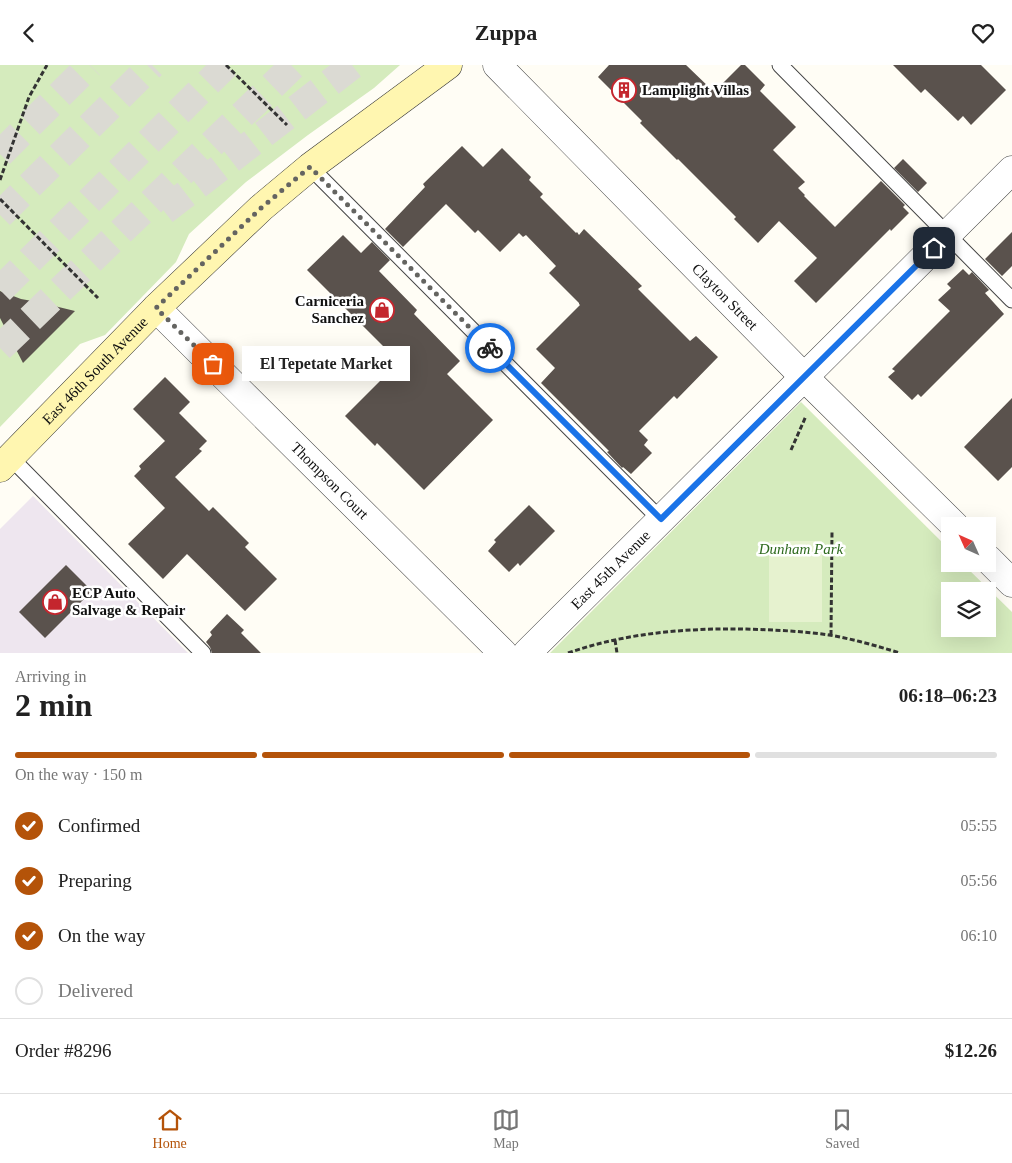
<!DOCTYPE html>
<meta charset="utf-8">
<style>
:root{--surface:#fff;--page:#f2f2f2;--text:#222;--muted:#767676;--line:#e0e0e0;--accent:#b45309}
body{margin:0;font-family:"Times New Roman",serif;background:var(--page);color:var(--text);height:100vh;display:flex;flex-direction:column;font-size:19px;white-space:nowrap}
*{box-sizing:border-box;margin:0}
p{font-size:16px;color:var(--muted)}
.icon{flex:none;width:28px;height:28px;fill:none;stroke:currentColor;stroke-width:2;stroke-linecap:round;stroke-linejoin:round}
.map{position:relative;height:588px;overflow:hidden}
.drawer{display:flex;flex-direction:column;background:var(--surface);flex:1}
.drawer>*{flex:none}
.needle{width:32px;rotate:315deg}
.fabs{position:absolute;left:941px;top:452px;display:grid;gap:10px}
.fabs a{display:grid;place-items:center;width:55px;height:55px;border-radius:0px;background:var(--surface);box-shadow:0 5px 20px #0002;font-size:25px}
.pin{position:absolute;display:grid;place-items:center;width:42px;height:42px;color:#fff;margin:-21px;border-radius:10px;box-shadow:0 2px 8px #0006}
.courier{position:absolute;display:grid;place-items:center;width:50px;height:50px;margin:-25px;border:4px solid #1a73e8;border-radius:50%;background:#fff;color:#222;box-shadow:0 1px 6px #0007}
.bubble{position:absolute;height:35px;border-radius:0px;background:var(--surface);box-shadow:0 5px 20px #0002;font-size:16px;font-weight:800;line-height:35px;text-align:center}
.summary em{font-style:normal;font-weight:800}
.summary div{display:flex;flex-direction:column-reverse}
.summary{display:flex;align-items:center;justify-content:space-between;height:85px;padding:0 15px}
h1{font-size:32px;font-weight:800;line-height:38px}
.bar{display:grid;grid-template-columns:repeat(4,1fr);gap:8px 5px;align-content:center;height:60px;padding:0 15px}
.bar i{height:6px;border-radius:4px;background:var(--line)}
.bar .on{background:var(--accent)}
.bar p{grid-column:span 4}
.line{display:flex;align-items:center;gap:12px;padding:0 15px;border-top:1px solid var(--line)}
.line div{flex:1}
ol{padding:0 15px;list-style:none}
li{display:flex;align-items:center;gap:15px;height:55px}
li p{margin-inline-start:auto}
li .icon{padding:5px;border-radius:50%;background:var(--accent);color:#fff;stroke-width:4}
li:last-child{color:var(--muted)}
li i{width:28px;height:28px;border:2px solid var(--line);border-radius:50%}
header{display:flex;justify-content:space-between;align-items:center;height:65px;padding:0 15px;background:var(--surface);font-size:22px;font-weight:800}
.dock{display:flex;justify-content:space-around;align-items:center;height:70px;border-top:1px solid var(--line);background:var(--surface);font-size:14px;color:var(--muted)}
.dock a{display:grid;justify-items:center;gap:2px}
.dock .on{color:var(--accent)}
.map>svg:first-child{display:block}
.industrial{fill:#eee6ef}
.green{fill:#d5ebbd;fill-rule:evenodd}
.pitch{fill:#e6f2cf}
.building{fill:#5a524d}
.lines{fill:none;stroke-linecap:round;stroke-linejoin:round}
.motorway-tunnel{stroke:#dbdad3;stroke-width:28;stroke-dasharray:28 14;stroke-linecap:butt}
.service-casing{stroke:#444;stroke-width:17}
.minor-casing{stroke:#444;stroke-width:29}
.secondary-casing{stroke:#333;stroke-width:29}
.path{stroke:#333;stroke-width:3;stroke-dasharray:5 2.5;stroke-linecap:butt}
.service{stroke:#fff;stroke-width:15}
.minor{stroke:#fff;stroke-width:28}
.secondary{stroke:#fff6b0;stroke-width:28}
.done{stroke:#646461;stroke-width:5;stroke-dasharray:0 9}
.route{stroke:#1a73e8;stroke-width:6}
.labels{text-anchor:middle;stroke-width:5;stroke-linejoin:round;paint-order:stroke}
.poi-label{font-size:15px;font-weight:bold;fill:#111;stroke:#fff;text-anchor:start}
.street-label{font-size:15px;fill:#111;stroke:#fff}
.park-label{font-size:15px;font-style:italic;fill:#2f6b1f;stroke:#fff}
</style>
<header><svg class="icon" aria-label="back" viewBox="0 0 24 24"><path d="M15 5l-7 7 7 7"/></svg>Zuppa<svg class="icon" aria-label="heart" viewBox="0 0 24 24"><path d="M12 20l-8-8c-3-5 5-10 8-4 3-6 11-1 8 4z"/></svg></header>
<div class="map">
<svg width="1012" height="588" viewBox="0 0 1012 588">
<rect width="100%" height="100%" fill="#fffdf5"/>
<path class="industrial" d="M 33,431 L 188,588 L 0,588 L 0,464 Z"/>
<path class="green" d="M 0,0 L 400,0 L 374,23 L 308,70 L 246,117 L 189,169 L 176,197 L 105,270 L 80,279 L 0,362 Z
M 801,337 L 950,485 L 950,499 L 963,499 L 1012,547 L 1012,588 L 550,588 ZM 950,526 L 988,526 L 988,564 L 950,564 Z"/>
<path class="pitch" d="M 769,476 L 822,476 L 822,557 L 769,557 Z"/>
<path class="building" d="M 609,0 L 686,0 L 712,25 L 719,18 L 721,20 L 741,0 L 745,0 L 765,20 L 760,26 L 796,62 L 773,85 L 805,117 L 798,123 L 805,130 L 804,131 L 835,162 L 881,116 L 905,140 L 903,142 L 909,148 L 891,166 L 890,164 L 816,238 L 794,216 L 817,193 L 779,156 L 758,178 L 734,154 L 736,152 L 678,94 L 677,95 L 640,58 L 642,56 L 598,12 Z
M 893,0 L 981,0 L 1006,25 L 971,60 L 963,51 L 958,56 L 925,24 L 921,28 Z
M 462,81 L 483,102 L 502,83 L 531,112 L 529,115 L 543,129 L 540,132 L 576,168 L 577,167 L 579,170 L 584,164 L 642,221 L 638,224 L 690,276 L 696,271 L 718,292 L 677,334 L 674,331 L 639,366 L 648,375 L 644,380 L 652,388 L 631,409 L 623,402 L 622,403 L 607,387 L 609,386 L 541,318 L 555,303 L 536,284 L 580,240 L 579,239 L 579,238 L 549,208 L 556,201 L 526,170 L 523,172 L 519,168 L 500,187 L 478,165 L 475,168 L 446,139 L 403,182 L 385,164 L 425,122 L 423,119 Z
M 903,94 L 927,118 L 918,127 L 894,103 Z
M 1012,167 L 1012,201 L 1002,211 L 985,194 Z
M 343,170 L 361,188 L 372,177 L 390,195 L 379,206 L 417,245 L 414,249 L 460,296 L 447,309 L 493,355 L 424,425 L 377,378 L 375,381 L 345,351 L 389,307 L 385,303 L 395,293 L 307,205 Z
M 963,204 L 969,210 L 972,207 L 989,225 L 985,228 L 1004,249 L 921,332 L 918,329 L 912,335 L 888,312 L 895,306 L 892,304 L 950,246 L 938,235 L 951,223 L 947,219 Z
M 0,226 L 21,234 L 38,237 L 75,246 L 23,298 L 0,253 Z
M 165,312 L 190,337 L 179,348 L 207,376 L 199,384 L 202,386 L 175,412 L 209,446 L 213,442 L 249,478 L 245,482 L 277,514 L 245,546 L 187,489 L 163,514 L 128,479 L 165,443 L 134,411 L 141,404 L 139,401 L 165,376 L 133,344 Z
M 1012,333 L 1012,402 L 998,416 L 964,382 Z
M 529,440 L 555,466 L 520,501 L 518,498 L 509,507 L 488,486 L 496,477 L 494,475 Z
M 66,500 L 92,526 L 45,573 L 19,547 Z
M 227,549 L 244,565 L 241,568 L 261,588 L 212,588 L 210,582 L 206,577 L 212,570 L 210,567 Z"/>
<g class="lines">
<path class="motorway-tunnel" d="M 0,89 L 90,0
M 164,146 L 353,0
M 0,150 L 152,0
M 0,225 L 226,0
M 0,283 L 294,0"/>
<defs>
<path id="service" d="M 780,0 L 1012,235
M 310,102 L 661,455
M 11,393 L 203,588"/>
<g id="minor">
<path id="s1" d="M 497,0 L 804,312 L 955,461"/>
<path id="s2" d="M 156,243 L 503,588"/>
<path d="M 988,494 L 1012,518"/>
<path id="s3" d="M 527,588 L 1012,105"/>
</g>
<g id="secondary">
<path id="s4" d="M 0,403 L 156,243 L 261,143 L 310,102 L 448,0"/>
</g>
</defs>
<use href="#service" class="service-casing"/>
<use href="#minor" class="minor-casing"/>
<use href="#secondary" class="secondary-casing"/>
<path class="path" d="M 226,0 L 287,60
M 0,115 L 29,32 L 47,0
M 0,134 L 98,233
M 791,385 L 806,351
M 831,570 L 832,467
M 615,575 L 617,588
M 568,588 C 625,568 686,563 746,564 C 774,565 802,566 829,570 C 853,574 877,581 900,588"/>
<use href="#service" class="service"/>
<use href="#minor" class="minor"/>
<use href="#secondary" class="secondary"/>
</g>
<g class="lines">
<path class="done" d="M 213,299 L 156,243 L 261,143 L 310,102 L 490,283"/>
<path class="route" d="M 490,283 L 661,454 L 934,183"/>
</g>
<defs>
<symbol id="building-ring" viewBox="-11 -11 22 22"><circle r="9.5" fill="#fff" stroke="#c4262e" stroke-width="1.5"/><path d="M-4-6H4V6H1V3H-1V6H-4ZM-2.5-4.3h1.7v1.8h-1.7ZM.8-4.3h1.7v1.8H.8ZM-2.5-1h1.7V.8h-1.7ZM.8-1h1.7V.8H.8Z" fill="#c4262e"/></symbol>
<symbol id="shop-ring" viewBox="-11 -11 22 22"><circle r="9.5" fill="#fff" stroke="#c4262e" stroke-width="1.5"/><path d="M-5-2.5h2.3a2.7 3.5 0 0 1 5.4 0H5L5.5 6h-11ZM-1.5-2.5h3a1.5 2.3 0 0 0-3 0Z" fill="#c4262e"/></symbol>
</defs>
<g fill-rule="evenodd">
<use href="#building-ring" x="610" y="11" width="28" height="28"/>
<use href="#shop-ring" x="368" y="231" width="28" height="28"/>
<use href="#shop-ring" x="41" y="523" width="28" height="28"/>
</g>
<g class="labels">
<g class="poi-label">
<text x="642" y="30">Lamplight Villas</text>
<text x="364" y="241" text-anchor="end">Carniceria<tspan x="364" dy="17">Sanchez</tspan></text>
<text x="72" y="533">ECP Auto<tspan x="72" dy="17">Salvage &amp; Repair</tspan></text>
</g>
<g class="street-label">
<text dy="5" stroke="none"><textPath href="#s1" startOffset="325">Clayton Street</textPath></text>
<text dy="5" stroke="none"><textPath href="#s4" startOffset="136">East 46th South Avenue</textPath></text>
<text dy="5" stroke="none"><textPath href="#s2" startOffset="245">Thompson Court</textPath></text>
<text dy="5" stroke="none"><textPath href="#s3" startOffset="118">East 45th Avenue</textPath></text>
</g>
<g class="park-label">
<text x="801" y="489">Dunham Park</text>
</g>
</g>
</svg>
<div class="fabs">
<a><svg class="needle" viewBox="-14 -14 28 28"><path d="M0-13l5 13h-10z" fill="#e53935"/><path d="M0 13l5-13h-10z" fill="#767676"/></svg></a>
<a><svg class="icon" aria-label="layers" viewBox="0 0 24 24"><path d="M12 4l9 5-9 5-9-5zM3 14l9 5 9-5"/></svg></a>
</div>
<div class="pin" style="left:213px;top:299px;background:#ea580c"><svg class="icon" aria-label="bag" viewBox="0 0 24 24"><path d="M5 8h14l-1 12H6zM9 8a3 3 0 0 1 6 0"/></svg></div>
<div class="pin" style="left:934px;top:183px;background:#1f2937"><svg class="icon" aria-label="home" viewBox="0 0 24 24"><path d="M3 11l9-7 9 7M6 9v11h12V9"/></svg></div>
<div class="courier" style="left:490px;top:283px"><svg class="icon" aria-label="bike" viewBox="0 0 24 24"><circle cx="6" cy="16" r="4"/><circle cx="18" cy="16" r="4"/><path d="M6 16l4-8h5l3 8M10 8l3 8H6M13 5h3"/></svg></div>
<div class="bubble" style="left:242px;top:281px;width:168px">El Tepetate Market</div>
</div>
<section class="drawer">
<div class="summary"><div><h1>2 min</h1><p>Arriving in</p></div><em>06:18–06:23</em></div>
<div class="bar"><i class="on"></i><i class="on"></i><i class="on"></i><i></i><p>On the way · 150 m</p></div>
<ol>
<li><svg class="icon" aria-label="check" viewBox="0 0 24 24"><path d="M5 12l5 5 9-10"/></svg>Confirmed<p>05:55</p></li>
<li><svg class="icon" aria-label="check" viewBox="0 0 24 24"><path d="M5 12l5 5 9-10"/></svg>Preparing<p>05:56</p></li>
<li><svg class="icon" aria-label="check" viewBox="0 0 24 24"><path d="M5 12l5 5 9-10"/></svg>On the way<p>06:10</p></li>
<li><i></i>Delivered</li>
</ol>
<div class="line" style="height:65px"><div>Order #8296</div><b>$12.26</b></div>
</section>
<nav class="dock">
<a class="on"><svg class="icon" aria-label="home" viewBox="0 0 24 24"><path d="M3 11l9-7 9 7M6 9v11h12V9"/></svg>Home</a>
<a><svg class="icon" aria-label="map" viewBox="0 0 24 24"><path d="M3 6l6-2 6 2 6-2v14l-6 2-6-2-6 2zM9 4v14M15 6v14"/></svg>Map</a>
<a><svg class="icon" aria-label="saved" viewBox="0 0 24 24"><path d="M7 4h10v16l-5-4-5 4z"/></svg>Saved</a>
</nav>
